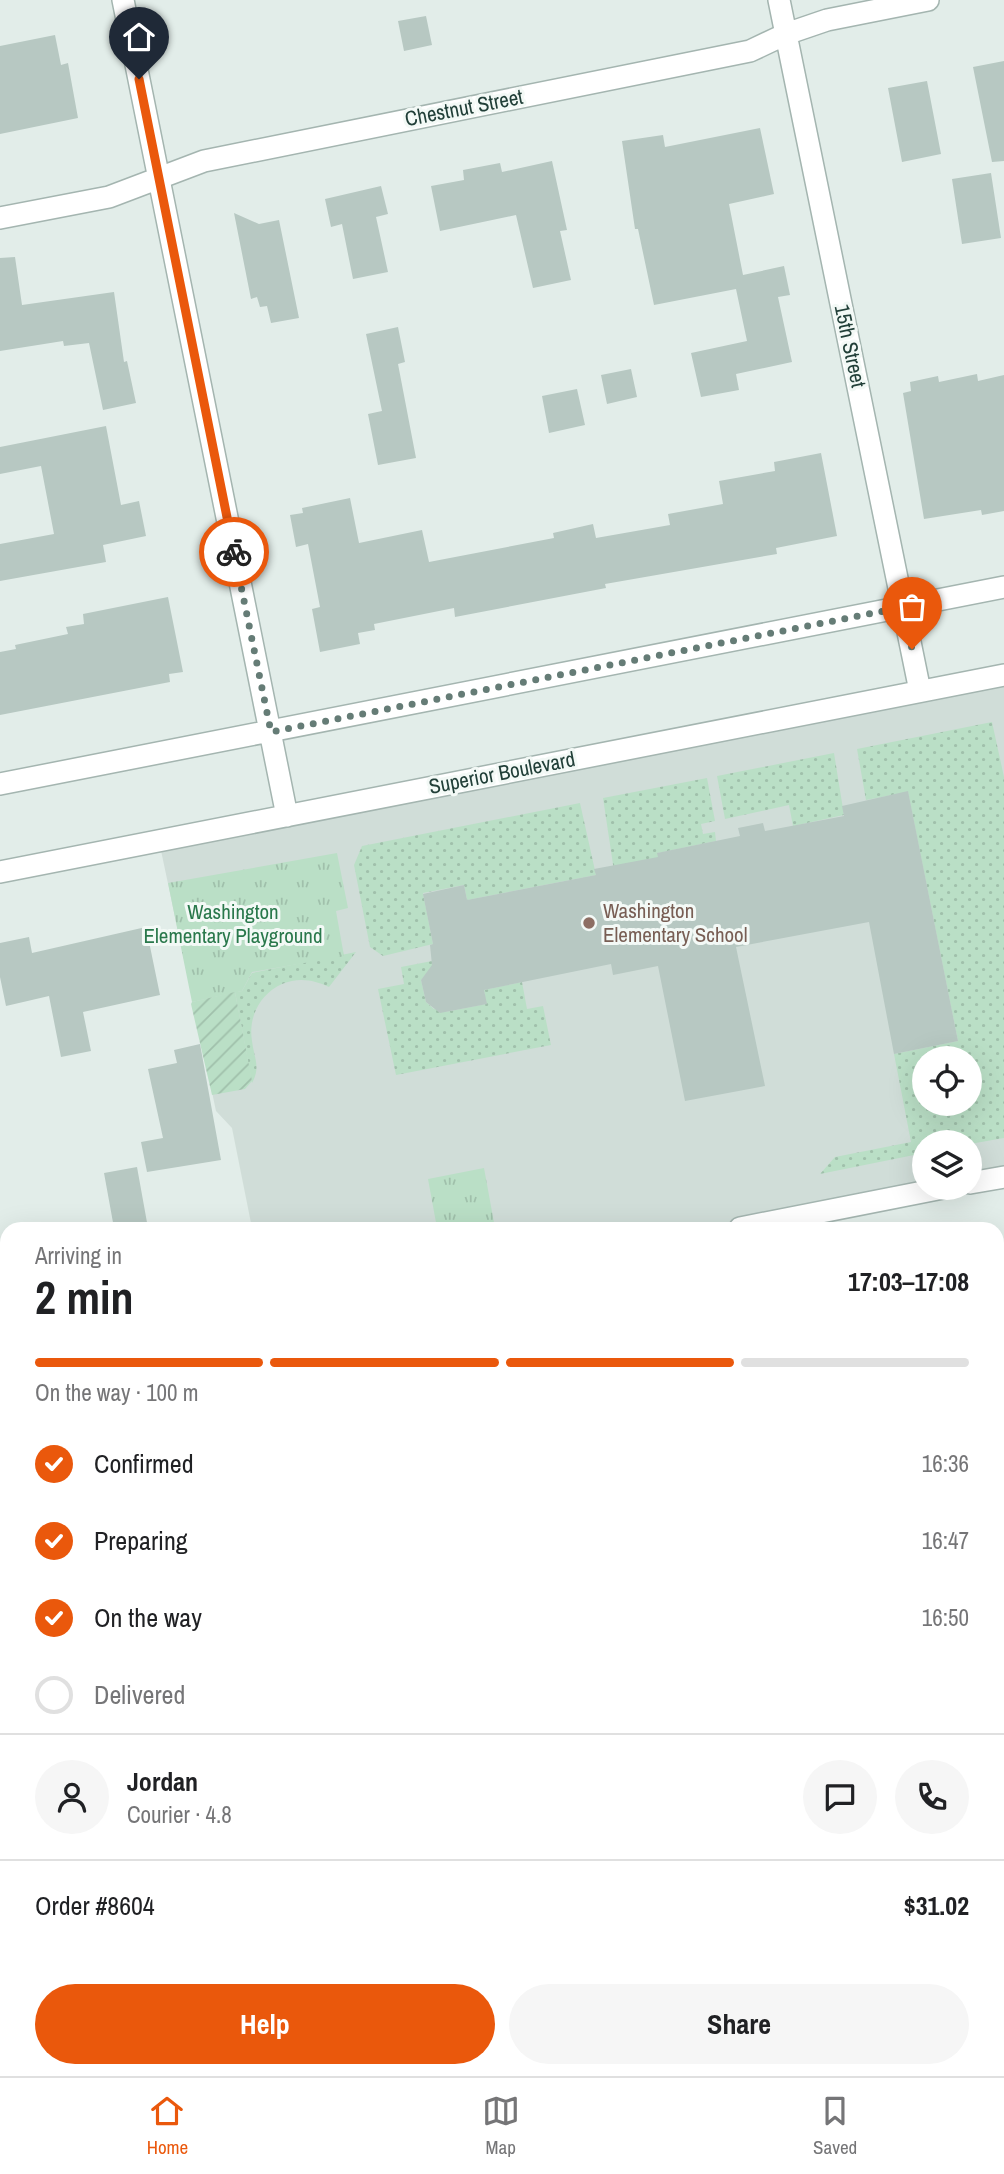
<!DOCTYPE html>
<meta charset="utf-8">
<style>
:root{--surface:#fff;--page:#f6f6f6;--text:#202124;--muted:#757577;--line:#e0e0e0;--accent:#ea580c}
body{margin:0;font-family:"Archivo Narrow",sans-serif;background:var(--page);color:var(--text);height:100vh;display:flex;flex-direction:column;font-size:26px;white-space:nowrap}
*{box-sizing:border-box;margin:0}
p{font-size:23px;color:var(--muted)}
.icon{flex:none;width:38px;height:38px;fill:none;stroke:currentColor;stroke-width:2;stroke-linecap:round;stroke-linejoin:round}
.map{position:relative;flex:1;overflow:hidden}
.sheet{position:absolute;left:0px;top:1222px;width:1004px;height:856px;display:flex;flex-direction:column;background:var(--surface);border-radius:21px 21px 0 0;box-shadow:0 7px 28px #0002}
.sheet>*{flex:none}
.fabs{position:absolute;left:912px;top:1046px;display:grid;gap:14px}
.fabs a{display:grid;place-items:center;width:70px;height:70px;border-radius:50%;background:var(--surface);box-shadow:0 7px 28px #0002;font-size:35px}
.pin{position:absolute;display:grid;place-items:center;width:60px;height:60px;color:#fff;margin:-72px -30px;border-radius:50% 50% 50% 0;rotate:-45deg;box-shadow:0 0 7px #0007}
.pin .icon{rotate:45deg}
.courier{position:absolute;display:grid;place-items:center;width:70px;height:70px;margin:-35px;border:5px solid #ea580c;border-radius:50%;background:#fff;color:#222;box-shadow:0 2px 9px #0007}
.overview em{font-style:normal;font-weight:700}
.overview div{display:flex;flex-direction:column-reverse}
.overview{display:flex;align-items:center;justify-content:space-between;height:119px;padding:0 35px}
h1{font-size:46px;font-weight:700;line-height:52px}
.bar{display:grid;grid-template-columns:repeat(4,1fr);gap:10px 7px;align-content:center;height:84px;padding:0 35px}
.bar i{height:9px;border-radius:5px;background:var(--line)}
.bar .active{background:var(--accent)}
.bar p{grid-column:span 4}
.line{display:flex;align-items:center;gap:18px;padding:0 35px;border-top:2px solid var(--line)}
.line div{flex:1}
.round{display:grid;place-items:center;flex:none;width:74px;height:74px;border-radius:37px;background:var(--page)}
ol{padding:0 35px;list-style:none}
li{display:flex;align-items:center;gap:21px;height:77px}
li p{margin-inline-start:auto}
li .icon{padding:7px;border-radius:50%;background:var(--accent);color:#fff;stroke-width:4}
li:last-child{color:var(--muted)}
li i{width:38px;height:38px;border:4px solid var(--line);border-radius:50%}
.action{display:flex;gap:14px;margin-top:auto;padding:14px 35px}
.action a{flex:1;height:80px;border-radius:42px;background:var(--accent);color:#fff;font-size:28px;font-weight:700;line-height:80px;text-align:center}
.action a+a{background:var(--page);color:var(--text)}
.dock{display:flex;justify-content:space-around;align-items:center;height:98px;border-top:2px solid var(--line);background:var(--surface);font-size:19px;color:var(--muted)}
.dock a{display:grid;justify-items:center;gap:4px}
.dock .active{color:var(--accent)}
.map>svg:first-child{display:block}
.built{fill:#d0ddd8;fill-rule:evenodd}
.grass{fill:url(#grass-dots);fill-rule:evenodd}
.park{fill:url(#park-tufts)}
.garden{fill:url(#garden-furrows)}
.building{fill:#b7c8c2}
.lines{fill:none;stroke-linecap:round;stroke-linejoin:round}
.minor-casing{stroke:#a4b5b0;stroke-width:24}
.minor{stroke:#fff;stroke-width:21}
.done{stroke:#657c76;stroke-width:7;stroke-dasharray:0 12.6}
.route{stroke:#ea580c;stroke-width:9}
.education-dot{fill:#8d6e63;stroke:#f3f9f6;stroke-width:2.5}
.labels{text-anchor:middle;stroke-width:6;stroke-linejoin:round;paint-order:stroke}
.street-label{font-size:21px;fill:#213f38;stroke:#f3f9f6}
.education-label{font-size:21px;fill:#785e54;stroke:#f3f9f6;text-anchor:start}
.park-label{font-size:21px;fill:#29784b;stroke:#f3f9f6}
</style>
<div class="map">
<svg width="1004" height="2076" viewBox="0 0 1004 2076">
<defs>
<pattern id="grass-dots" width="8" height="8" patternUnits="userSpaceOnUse" patternTransform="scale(1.75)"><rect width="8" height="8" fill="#badfc6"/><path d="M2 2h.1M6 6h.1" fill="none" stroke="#a0c0ab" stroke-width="1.8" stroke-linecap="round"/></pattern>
<pattern id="park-tufts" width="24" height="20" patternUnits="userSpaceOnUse" patternTransform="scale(1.75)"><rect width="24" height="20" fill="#badfc6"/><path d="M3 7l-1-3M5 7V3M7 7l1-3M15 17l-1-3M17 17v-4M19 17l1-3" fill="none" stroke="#a0c0ab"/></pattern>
<pattern id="garden-furrows" width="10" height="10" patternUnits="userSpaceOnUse" patternTransform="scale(1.75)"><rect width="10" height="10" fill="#badfc6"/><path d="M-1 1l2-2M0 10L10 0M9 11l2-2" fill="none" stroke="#a0c0ab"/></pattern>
</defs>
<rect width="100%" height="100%" fill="#e2ede9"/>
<path class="built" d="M 1004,675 L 1004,1177 L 970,1183 L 970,1143 L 924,1143 L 924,1188 L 737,1228 L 252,1228 L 232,1128 L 216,1111 L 159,841 ZM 924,1059 L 970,1059 L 970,1104 L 924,1104 Z"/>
<path class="grass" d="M 992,722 L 1004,777 L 1004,1138 L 970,1144 L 924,1143 L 924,1153 L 820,1174 L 835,1157 L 911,1142 L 894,1054 L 958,1041 L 908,792 L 866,800 L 857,749 ZM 924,1059 L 970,1059 L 970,1104 L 924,1104 Z
M 834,753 L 844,815 L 793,826 L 789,805 L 725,819 L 717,776 Z
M 707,778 L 715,821 L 701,824 L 703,834 L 715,832 L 716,841 L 658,853 L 660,863 L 614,871 L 603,798 Z
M 580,803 L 596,875 L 467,900 L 464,885 L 423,893 L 433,944 L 383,956 L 370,947 L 354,865 L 362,846 Z
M 356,952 L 329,987 C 314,980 299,977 282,984 C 260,994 248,1017 252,1041 C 254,1058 261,1067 252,1083 L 235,992 L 242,991 L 252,973 Z
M 432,961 L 436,962 L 421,980 L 426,1002 L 434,1009 L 443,1007 L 445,1012 L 486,1004 L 484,990 L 522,982 L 527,1009 L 543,1006 L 551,1045 L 396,1075 L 378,989 L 404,984 L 401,967 Z"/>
<path class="park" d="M 337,853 L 348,908 L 336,911 L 344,956 L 252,972 L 242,991 L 192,1002 L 168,883 Z
M 484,1168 L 495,1228 L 437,1228 L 428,1179 Z"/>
<path class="garden" d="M 235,992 L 252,1081 L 245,1089 L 212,1095 L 191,1004 L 192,1002 Z"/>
<path class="building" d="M 426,16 L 432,45 L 404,51 L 398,21 Z
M 55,35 L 61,65 L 68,63 L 78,118 L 0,134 L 0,46 Z
M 1004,61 L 1004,161 L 992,162 L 973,67 Z
M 927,81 L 941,154 L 902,162 L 888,88 Z
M 760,128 L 774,194 L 729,204 L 743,275 L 784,266 L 790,295 L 778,297 L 792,362 L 736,374 L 739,390 L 701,397 L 691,353 L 747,341 L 736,289 L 654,305 L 638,229 L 635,229 L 622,141 L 663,135 L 665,147 Z
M 552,161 L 567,230 L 560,231 L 571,280 L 533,288 L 516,215 L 440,231 L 431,186 L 464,180 L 463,170 L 500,163 L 502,172 Z
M 991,173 L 1001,238 L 962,244 L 952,179 Z
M 381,186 L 388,214 L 376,217 L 388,272 L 353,279 L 342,224 L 331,227 L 325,199 Z
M 234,213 L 259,224 L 279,220 L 299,318 L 271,323 L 267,306 L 260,307 L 257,297 L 251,299 Z
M 15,257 L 22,305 L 114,292 L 124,362 L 127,361 L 136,403 L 103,410 L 89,343 L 64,346 L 63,341 L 0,351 L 0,258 Z
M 398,327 L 405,362 L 398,364 L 416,458 L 378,465 L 368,414 L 382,411 L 366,334 Z
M 631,369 L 637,397 L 607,404 L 601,375 Z
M 977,374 L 978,381 L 1004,375 L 1004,511 L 982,515 L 981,510 L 924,519 L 903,393 L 911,391 L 910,382 L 938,376 L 939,382 Z
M 577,389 L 585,425 L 549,433 L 542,396 Z
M 106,426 L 121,505 L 139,501 L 146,536 L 103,545 L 106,562 L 0,581 L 0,544 L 54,534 L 41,466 L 0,474 L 0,447 Z
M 821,453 L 837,536 L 776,548 L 777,554 L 605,584 L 606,588 L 455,617 L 454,608 L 374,624 L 375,630 L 358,633 L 360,644 L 320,652 L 312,609 L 320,607 L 308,544 L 296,547 L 290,515 L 303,513 L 302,508 L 350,498 L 359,543 L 422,530 L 429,562 L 554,538 L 553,533 L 593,524 L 596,538 L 670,525 L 668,514 L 723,504 L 719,481 L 775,471 L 774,462 Z
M 168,597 L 183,672 L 169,674 L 170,682 L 0,715 L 0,652 L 16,649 L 15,645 L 68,634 L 66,627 L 84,624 L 83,614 Z
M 908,791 L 958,1041 L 894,1054 L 869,922 L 736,947 L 765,1086 L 685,1101 L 658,966 L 613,975 L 611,964 L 484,990 L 487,1004 L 440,1013 L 426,1002 L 421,980 L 432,965 L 430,945 L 433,944 L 423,894 L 464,885 L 467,900 L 596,875 L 594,869 L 658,857 L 657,853 L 740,836 L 738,828 L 763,823 L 765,831 L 844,816 L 842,806 Z
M 146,927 L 160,995 L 83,1012 L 91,1051 L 61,1057 L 49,996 L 6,1006 L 0,977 L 0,943 L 29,937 L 32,953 Z
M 200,1044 L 221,1160 L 147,1172 L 141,1142 L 163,1138 L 148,1069 L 177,1063 L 174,1050 Z
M 137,1167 L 148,1228 L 114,1228 L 104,1173 Z"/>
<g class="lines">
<defs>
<path id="minor" d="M 123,0 L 287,816
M 779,0 L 920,691
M 0,218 L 109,197 L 204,161 L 750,51 L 786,34 L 827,20 L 928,0
M 0,784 L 1004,587
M 0,872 L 1004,675
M 970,1183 L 1004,1177
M 740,1228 L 943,1188
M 0,1371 L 7,1370
M 998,1689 L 1004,1726
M 0,1834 L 7,1833"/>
</defs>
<use href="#minor" class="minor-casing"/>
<use href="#minor" class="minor"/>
</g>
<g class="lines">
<path class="done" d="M 234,552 L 271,732 L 904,607 L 912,649"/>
<path class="route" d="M 139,79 L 234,552"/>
</g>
<circle class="education-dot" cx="589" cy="923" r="7"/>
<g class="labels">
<g class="street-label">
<text transform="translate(464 108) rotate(-11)" y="7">Chestnut Street</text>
<text transform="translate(850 346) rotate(78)" y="7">15th Street</text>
<text transform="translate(502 773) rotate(-11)" y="7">Superior Boulevard</text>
</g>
<g class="education-label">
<text x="603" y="918">Washington<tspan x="603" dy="24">Elementary School</tspan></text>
</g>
<g class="park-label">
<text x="233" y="919">Washington<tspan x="233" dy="24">Elementary Playground</tspan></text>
</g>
</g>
</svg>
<div class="fabs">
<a><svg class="icon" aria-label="locate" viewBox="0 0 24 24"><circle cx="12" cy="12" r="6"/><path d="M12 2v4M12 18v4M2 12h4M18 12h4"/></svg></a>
<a><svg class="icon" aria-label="layers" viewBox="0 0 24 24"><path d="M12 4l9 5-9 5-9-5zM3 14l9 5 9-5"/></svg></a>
</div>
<div class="pin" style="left:912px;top:649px;background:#ea580c"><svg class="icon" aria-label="bag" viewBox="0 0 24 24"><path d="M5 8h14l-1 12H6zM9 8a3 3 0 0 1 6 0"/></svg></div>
<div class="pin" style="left:139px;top:79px;background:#1f2937"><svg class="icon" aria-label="home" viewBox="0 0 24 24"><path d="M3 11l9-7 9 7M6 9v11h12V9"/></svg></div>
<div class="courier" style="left:234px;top:552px"><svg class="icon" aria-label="bike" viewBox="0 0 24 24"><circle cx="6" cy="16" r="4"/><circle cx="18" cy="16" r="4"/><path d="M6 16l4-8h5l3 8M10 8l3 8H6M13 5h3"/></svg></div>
<section class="sheet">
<div class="overview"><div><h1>2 min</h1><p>Arriving in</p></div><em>17:03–17:08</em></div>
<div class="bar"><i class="active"></i><i class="active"></i><i class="active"></i><i></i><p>On the way · 100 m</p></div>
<ol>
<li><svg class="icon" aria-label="check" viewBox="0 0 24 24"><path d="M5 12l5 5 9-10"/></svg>Confirmed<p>16:36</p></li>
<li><svg class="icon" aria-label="check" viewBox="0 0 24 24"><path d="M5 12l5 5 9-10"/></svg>Preparing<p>16:47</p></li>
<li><svg class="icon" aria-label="check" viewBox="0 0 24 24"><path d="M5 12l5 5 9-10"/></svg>On the way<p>16:50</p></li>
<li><i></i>Delivered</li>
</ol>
<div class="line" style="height:126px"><a class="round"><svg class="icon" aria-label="person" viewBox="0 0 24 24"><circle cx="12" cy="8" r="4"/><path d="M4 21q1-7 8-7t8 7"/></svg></a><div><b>Jordan</b><p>Courier · 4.8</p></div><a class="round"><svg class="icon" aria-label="chat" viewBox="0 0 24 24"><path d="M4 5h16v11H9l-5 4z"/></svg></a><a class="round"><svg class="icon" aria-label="phone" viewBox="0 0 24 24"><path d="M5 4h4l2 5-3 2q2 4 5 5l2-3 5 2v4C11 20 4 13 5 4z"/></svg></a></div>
<div class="line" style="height:91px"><div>Order #8604</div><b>$31.02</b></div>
<div class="action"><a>Help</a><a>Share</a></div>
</section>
</div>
<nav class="dock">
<a class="active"><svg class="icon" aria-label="home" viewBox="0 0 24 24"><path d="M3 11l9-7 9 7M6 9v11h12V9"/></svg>Home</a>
<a><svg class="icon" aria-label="map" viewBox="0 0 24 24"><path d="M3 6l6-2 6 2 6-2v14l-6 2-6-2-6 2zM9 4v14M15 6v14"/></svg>Map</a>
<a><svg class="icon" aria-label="saved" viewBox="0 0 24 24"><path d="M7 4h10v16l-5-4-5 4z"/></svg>Saved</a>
</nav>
